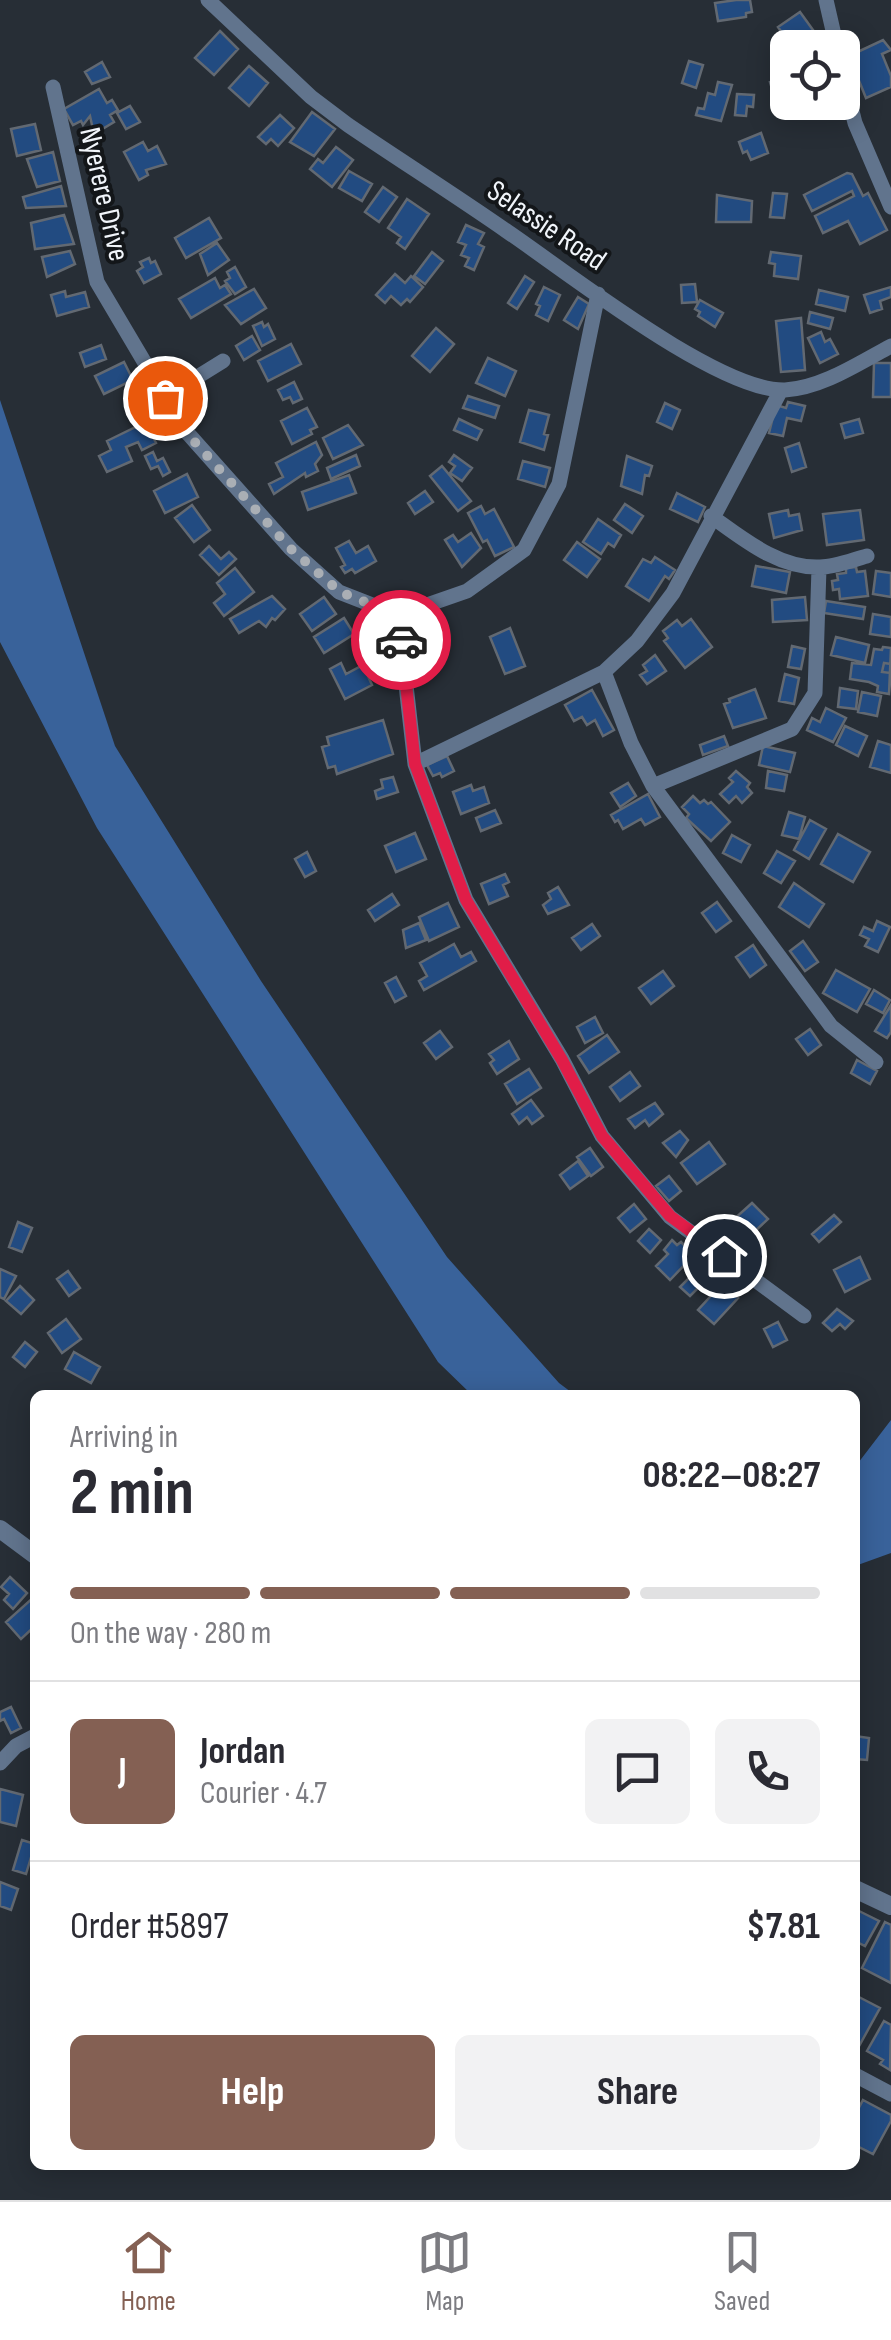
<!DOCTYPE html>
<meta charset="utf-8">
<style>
:root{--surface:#fff;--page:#f2f2f3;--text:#2b2b33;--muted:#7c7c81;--line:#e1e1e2;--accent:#846053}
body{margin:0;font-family:"Sofia Sans Condensed",sans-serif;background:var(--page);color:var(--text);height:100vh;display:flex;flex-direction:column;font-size:38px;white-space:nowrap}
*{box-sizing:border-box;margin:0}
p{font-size:32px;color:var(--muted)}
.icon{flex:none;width:55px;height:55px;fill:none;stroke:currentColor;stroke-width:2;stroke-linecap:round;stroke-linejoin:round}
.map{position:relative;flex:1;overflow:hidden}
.panel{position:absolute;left:30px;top:1390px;width:830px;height:780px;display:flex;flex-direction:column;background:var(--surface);border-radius:15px;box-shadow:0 5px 25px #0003}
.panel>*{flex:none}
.controls{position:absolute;left:770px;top:30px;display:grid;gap:20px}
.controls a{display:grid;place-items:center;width:90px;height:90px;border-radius:15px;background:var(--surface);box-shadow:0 5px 25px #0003;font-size:50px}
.pin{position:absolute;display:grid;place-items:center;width:85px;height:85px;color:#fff;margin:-42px;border:5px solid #fff;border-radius:50%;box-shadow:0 2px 10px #0007}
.courier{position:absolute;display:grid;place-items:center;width:100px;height:100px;margin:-50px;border:8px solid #e11d48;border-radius:50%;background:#fff;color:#222;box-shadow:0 2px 12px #0007}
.head em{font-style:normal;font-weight:700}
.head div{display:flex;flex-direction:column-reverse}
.head{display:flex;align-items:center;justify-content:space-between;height:170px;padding:0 40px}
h1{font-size:65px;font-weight:700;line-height:75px}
.bar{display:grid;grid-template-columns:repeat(4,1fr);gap:15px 10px;align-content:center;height:120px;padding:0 40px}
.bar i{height:12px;border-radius:8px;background:var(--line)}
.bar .selected{background:var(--accent)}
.bar p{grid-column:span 4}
.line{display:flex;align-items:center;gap:25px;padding:0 40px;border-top:2px solid var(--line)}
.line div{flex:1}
.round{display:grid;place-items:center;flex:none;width:105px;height:105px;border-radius:15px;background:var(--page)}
.primary-button{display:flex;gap:20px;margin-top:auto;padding:20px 40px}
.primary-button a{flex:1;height:115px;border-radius:15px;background:var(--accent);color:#fff;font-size:40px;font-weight:700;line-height:115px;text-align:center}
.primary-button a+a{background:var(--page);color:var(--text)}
.dock{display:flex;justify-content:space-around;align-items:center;height:140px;border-top:2px solid var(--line);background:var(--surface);font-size:28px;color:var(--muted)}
.dock a{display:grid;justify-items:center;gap:5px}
.dock .selected{color:var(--accent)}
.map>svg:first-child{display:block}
.water{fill:#39629a}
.building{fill:#224b81;stroke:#626972;stroke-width:2.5}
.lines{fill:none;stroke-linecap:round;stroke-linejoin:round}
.minor{stroke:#61748d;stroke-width:15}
.tertiary{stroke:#61748d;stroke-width:18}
.done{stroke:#aaafb5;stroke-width:10;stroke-dasharray:0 18}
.route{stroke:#e11d48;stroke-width:12}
.labels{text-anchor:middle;stroke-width:8;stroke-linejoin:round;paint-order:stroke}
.street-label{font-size:30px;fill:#f1f5fa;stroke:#131619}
</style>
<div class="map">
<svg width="891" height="2200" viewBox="0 0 891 2200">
<rect width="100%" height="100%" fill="#272e36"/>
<path class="water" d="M 0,400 L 115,746 L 261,981 L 447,1257 L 559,1383 L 575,1395 L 472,1395 L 438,1362 L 97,828 L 0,642 Z
M 891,1420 L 891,1553 L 855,1566 L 855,1467 Z"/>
<path class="building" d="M 736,0 L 750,0 L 752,12 L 746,13 L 746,17 L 718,21 L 715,3 Z
M 800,12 L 813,30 L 791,46 L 778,27 Z
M 220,31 L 238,49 L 214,75 L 195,58 Z
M 883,40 L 891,50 L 882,54 L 891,76 L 891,87 L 866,98 L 849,56 Z
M 689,61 L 703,65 L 696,88 L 682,83 Z
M 102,62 L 110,77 L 92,84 L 85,72 Z
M 249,66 L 268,83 L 249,106 L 229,88 Z
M 780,79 L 782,84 L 788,83 L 788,102 L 795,105 L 778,110 L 770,82 Z
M 718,82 L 732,85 L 721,121 L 696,115 L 698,108 L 704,109 L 708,93 L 715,95 Z
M 99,89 L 107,103 L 112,100 L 118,110 L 110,115 L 114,122 L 94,134 L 90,116 L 83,125 L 81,121 L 73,125 L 64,109 Z
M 737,94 L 754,95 L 753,107 L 747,106 L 746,116 L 735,115 Z
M 130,106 L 140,122 L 126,129 L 117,113 Z
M 312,112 L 335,129 L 314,156 L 290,142 Z
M 280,115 L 294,128 L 278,146 L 271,139 L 266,144 L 258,137 Z
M 35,124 L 41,150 L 17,156 L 11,129 Z
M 761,133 L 768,153 L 751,160 L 747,151 L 743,153 L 739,142 Z
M 143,142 L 148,151 L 157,146 L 166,164 L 146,170 L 148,175 L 139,180 L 124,152 Z
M 336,147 L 353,160 L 332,187 L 310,169 L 318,159 L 323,163 Z
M 53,152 L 60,181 L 37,187 L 27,159 Z
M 349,171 L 372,184 L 362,201 L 339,188 Z
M 847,173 L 852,174 L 863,196 L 868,193 L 887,230 L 860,244 L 848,221 L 823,233 L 815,216 L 854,196 L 852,191 L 812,211 L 804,195 Z
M 61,186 L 66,206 L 26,208 L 23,197 Z
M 383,187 L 397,197 L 379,222 L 365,212 Z
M 773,193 L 787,194 L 784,218 L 770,217 Z
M 717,195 L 752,201 L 751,222 L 716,222 Z
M 407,199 L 429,214 L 405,249 L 397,243 L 401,237 L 388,228 Z
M 64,215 L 74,244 L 35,249 L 31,223 Z
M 209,218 L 221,238 L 186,258 L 175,238 Z
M 466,225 L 484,233 L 478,244 L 484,247 L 474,270 L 465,266 L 469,258 L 461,255 L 466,245 L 458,242 Z
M 217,243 L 229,260 L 208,275 L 200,254 Z
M 70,251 L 75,264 L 47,277 L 42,257 Z
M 432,252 L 443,261 L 425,284 L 414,276 Z
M 771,252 L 801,256 L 798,279 L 774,276 L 775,264 L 769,263 Z
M 149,258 L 151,263 L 155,261 L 161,274 L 144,283 L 137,271 L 143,267 L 140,262 Z
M 235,267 L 246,287 L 235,294 L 225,281 L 230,278 L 227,272 Z
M 395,274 L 405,283 L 411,276 L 423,287 L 410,302 L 407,299 L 401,305 L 391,296 L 385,303 L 376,295 Z
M 525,276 L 534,282 L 517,309 L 508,303 Z
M 215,278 L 220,288 L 225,285 L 231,294 L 191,318 L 179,299 Z
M 695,284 L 697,302 L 682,303 L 681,285 Z
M 544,287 L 560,295 L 548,321 L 536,315 L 540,306 L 536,304 Z
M 891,287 L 891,297 L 880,301 L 882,309 L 870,313 L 864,295 Z
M 254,289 L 266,308 L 241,324 L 225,305 Z
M 819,290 L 848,297 L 845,311 L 816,304 Z
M 65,291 L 66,297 L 85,292 L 89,307 L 57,316 L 51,295 Z
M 578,297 L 589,304 L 578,329 L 564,320 Z
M 700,300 L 723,313 L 715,327 L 698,316 L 700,312 L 695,309 Z
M 810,312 L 833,318 L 830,329 L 808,323 Z
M 801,318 L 805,370 L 781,372 L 776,321 Z
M 262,322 L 264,327 L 268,324 L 275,339 L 262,346 L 253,326 Z
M 436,328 L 454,344 L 430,372 L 412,356 Z
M 821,332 L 825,342 L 830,339 L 838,354 L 820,363 L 808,338 Z
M 252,336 L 260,350 L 244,360 L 236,346 Z
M 291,344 L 301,364 L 268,381 L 258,361 Z
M 101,345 L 106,359 L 85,367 L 80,353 Z
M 488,358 L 516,371 L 505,396 L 476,383 Z
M 124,362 L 133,380 L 104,394 L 95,376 Z
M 874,363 L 891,363 L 891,397 L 873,397 Z
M 294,382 L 302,399 L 293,403 L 290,397 L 283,400 L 278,390 Z
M 468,396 L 499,406 L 495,418 L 463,408 Z
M 788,402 L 805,406 L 801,421 L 787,418 L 783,436 L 769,433 L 776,405 L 786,408 Z
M 665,403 L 680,410 L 672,429 L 657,422 Z
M 307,408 L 317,427 L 310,430 L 312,434 L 292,444 L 281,421 Z
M 529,410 L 549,415 L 544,434 L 548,435 L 544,450 L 520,442 Z
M 459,419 L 482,430 L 477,440 L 454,430 Z
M 859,419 L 863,433 L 845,438 L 841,424 Z
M 146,422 L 156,443 L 142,450 L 138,442 L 126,447 L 132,461 L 107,472 L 99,456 L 111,450 L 107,441 Z
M 348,425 L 363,445 L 333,459 L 323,438 Z
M 316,442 L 322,455 L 315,464 L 318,471 L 306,477 L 305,473 L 274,494 L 269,484 L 283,477 L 276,463 Z
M 799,443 L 806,467 L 792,472 L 785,448 Z
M 153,452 L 157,461 L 163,458 L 170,472 L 163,476 L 158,466 L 151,469 L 145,456 Z
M 356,455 L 360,466 L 331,479 L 327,468 Z
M 454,455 L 472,468 L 462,481 L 450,473 L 455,466 L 449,462 Z
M 627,456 L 652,466 L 649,476 L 645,475 L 642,494 L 621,486 Z
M 523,461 L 550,468 L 545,487 L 518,479 Z
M 442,466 L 471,501 L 458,511 L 430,476 Z
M 187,474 L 198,497 L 165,513 L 154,491 Z
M 349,475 L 356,493 L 308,510 L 302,492 Z
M 425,491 L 433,502 L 415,514 L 408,503 Z
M 677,493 L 705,507 L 698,522 L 670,509 Z
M 625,504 L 643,516 L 632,533 L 614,520 Z
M 192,505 L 210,530 L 194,542 L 175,518 Z
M 481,506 L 485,514 L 494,509 L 514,547 L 495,556 L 487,540 L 483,542 L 468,513 Z
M 788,510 L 789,516 L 799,514 L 802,530 L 774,538 L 769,514 Z
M 860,510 L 864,540 L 827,545 L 823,514 Z
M 598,519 L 621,535 L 614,547 L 608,543 L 601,554 L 583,542 Z
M 471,533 L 481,548 L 462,567 L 445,540 L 453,535 L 458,542 Z
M 349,541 L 356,553 L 368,546 L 376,561 L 355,573 L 352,569 L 345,573 L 341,567 L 345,565 L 336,548 Z
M 577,542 L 600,559 L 587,577 L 564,560 Z
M 209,546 L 221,559 L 229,552 L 236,559 L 219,575 L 200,555 Z
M 655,557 L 675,570 L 669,579 L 665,576 L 649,601 L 626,586 L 643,559 L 651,563 Z
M 756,566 L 790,572 L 786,593 L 752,586 Z
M 856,567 L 857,572 L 865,571 L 868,596 L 840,599 L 839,589 L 833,590 L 832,581 L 838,580 L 837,574 L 846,573 L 846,568 Z
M 235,568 L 254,592 L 224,616 L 214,603 L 225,594 L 217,583 Z
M 876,571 L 891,573 L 891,597 L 873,594 Z
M 272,596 L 285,609 L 275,620 L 272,618 L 266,627 L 259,621 L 239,633 L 230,619 Z
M 324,597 L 336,614 L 312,631 L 300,614 Z
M 805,597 L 807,620 L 773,622 L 772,600 Z
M 826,601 L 865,607 L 863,619 L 824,613 Z
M 873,614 L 891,617 L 891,637 L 870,634 Z
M 344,618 L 354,634 L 324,653 L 314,637 Z
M 691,619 L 712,647 L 685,668 L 664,641 L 668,638 L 663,631 L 677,620 L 682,626 Z
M 510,628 L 525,666 L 505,674 L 490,637 Z
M 379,633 L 388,656 L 373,662 L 371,656 L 364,659 L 359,647 L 367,644 L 364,639 Z
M 836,637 L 869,645 L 865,663 L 831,655 Z
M 792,646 L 805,649 L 801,669 L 788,667 Z
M 883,647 L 891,648 L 891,664 L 884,663 L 882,672 L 890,673 L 891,670 L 889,694 L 877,692 L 878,686 L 869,682 L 850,679 L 852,663 L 871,665 L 874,649 L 882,650 Z
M 883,647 L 891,648 L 889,694 L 877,692 L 878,686 L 869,682 L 850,679 L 852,663 L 871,665 L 874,649 L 882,650 Z
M 655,655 L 666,671 L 647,684 L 640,675 L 647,671 L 643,665 Z
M 341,663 L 346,674 L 363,665 L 372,685 L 345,699 L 330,669 Z
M 785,674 L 799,678 L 794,704 L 779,701 Z
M 840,688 L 858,691 L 856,709 L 838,707 Z
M 755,689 L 766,718 L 733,728 L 724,704 L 730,702 L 729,699 Z
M 592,690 L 614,730 L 603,736 L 595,720 L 587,725 L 582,717 L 574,721 L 565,705 Z
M 862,692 L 881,696 L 877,716 L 858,712 Z
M 826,708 L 846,718 L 833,742 L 807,730 L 812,718 L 820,722 Z
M 383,720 L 393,754 L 337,774 L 335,766 L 328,768 L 322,747 L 329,745 L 327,737 Z
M 845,726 L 867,736 L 858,756 L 836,745 Z
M 724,736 L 728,746 L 703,755 L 700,745 Z
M 878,741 L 891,745 L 891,773 L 870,767 Z
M 763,746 L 795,753 L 790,772 L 759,765 Z
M 447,756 L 454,771 L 442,777 L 440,773 L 433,776 L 427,765 Z
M 736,771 L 750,783 L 747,787 L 752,793 L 742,803 L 736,796 L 729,803 L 720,794 L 733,782 L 729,778 Z
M 768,771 L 787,775 L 784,791 L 766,788 Z
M 393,777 L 398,792 L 377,799 L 375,791 L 383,788 L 381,780 Z
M 628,783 L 636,796 L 620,807 L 611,793 Z
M 471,785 L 473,791 L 484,787 L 489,803 L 461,814 L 453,792 Z
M 648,794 L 660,817 L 645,825 L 641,819 L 623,829 L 618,820 L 615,822 L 611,815 Z
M 693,796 L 700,803 L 704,800 L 708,804 L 711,802 L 730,822 L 711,841 L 686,818 L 689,814 L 682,807 Z
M 495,810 L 501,823 L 481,831 L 476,818 Z
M 789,812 L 805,817 L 799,839 L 782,835 Z
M 810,820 L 826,829 L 809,859 L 794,850 Z
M 415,833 L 426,859 L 396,872 L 385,846 Z
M 838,834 L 870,852 L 853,882 L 821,864 Z
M 732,835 L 750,845 L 741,862 L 723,853 Z
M 777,851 L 795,861 L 781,883 L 764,873 Z
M 307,852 L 316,871 L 305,877 L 295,859 Z
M 505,874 L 509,882 L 503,885 L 508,896 L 489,904 L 481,884 Z
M 794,883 L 824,904 L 809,927 L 779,907 Z
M 558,887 L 569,905 L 548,914 L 543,905 L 551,899 L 548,893 Z
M 392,894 L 399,905 L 375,921 L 368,910 Z
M 717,902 L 731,921 L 716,932 L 702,913 Z
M 448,903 L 459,927 L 429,941 L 419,917 Z
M 877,921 L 890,927 L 878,952 L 865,946 L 869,939 L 860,935 L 864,927 L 873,931 Z
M 419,923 L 426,940 L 406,948 L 403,930 Z
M 592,924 L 600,936 L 581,950 L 572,938 Z
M 803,941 L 818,962 L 805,971 L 790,951 Z
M 454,944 L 461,957 L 471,952 L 476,961 L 424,990 L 419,981 L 427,976 L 420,963 Z
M 753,945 L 766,965 L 750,977 L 736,957 Z
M 836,970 L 870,989 L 857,1012 L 823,993 Z
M 663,971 L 674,986 L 651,1004 L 639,988 Z
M 396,977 L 406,996 L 395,1002 L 385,983 Z
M 874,990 L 890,1000 L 883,1013 L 866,1004 Z
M 891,1005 L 891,1032 L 887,1038 L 875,1031 Z
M 595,1017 L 603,1033 L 585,1043 L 577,1027 Z
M 810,1029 L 821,1045 L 808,1055 L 796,1039 Z
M 440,1031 L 452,1047 L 436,1059 L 424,1043 Z
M 607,1035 L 619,1052 L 589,1073 L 578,1056 Z
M 509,1041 L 519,1059 L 497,1074 L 490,1063 L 494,1060 L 489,1054 Z
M 857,1060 L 877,1071 L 870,1084 L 851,1073 Z
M 529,1069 L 541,1088 L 517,1104 L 505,1084 Z
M 630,1072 L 640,1086 L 620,1101 L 610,1087 Z
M 531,1100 L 543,1116 L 532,1124 L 527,1117 L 519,1124 L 512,1114 Z
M 655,1103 L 663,1114 L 649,1126 L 645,1120 L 635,1128 L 628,1119 Z
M 680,1131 L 688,1140 L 676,1157 L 663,1143 Z
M 709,1142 L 725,1164 L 697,1184 L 681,1163 Z
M 590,1148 L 603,1167 L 591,1176 L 577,1157 Z
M 578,1161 L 588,1176 L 570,1189 L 560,1175 Z
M 669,1176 L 681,1191 L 669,1201 L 656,1186 Z
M 752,1203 L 768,1219 L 739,1246 L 723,1229 Z
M 634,1204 L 646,1219 L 630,1232 L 618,1218 Z
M 834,1215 L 841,1222 L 819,1242 L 812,1234 Z
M 18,1222 L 32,1228 L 22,1252 L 9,1247 Z
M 649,1229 L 661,1240 L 650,1253 L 638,1241 Z
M 672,1240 L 677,1245 L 681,1242 L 694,1255 L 670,1280 L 656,1266 L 668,1254 L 664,1250 Z
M 860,1257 L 870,1279 L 845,1292 L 834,1270 Z
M 0,1269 L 16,1276 L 4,1299 L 0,1297 Z
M 707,1270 L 716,1279 L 707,1289 L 702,1284 L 690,1296 L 680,1287 L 695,1272 L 700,1277 Z
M 68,1271 L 80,1288 L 69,1296 L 57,1279 Z
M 722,1284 L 738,1298 L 714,1324 L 698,1310 Z
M 20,1286 L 34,1300 L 21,1314 L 6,1301 Z
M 837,1309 L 853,1321 L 845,1329 L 840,1324 L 832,1331 L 823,1323 Z
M 66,1319 L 81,1339 L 62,1353 L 48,1333 Z
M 778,1322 L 787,1340 L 773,1347 L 764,1329 Z
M 25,1342 L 37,1352 L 25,1367 L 13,1357 Z
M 74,1352 L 100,1367 L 91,1383 L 65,1369 Z
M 10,1577 L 27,1593 L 13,1609 L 4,1600 L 9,1594 L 1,1587 Z
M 35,1596 L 35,1626 L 21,1639 L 6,1622 Z
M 11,1707 L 21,1728 L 11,1733 L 4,1719 L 0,1721 L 0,1712 Z
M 855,1736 L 869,1738 L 867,1760 L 855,1759 Z
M 0,1789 L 23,1795 L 16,1826 L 0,1822 Z
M 22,1840 L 35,1844 L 26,1874 L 13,1870 Z
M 0,1882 L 18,1889 L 11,1910 L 0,1906 Z
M 855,1909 L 879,1921 L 865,1946 L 855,1941 Z
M 885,1922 L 891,1925 L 891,1983 L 862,1968 Z
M 855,1995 L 880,2008 L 858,2048 L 855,2046 Z
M 884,2021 L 891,2025 L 890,2070 L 880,2064 L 883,2060 L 867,2051 Z
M 863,2100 L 891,2115 L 891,2121 L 873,2154 L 855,2145 L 855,2115 Z"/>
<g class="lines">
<path class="minor" d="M 208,0 L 311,97 L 348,125 C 401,161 455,195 508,232 C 567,272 719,392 785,390 C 822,388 859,363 891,346
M 826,0 L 837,48
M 842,71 L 855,123 L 891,207
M 53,87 L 97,282 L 184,429 L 291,549 L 339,592 L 398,615 L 467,591 L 524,550 L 559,484 L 598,294
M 165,397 L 223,361
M 711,516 C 742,538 779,569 820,567 C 835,567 852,560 867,556
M 398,615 L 415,764 L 466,900 L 562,1059 L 602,1136 L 670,1217 L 804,1316
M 604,672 L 631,743 L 653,786 L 831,1026 L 876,1062
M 415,764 L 604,672 L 637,641 L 673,593 L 781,390
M 653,786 L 792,729 L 815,693 L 819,568
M 0,1763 L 16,1746 L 35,1736
M 855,2075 L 891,2094"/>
<path class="tertiary" d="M 0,1529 L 35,1555
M 855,1889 L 891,1906"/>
</g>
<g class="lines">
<path class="done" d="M 165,398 L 184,430 L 291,549 L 340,592 L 398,615 L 401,640"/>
<path class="route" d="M 401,640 L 415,764 L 466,900 L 562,1060 L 602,1136 L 670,1216 L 724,1256"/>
</g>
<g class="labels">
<g class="street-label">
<text transform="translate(105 194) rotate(77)" y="10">Nyerere Drive</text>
<text transform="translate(547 225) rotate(34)" y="10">Selassie Road</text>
</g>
</g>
</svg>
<div class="controls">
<a><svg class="icon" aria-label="locate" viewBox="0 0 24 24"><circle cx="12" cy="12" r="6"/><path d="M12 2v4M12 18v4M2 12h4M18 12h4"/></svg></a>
</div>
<div class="pin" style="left:165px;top:398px;background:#ea580c"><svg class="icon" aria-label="bag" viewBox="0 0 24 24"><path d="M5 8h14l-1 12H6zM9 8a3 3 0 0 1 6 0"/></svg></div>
<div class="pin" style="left:724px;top:1256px;background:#1f2937"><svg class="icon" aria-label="home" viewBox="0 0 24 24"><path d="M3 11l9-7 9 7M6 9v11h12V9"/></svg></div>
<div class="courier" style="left:401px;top:640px"><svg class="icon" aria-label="car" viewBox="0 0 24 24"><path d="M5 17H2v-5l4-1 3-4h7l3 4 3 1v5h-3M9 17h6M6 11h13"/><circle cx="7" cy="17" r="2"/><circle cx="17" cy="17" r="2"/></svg></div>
<section class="panel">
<div class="head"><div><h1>2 min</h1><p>Arriving in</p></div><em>08:22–08:27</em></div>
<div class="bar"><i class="selected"></i><i class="selected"></i><i class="selected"></i><i></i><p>On the way · 280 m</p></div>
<div class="line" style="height:180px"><b class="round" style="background:var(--accent);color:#fff">J</b><div><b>Jordan</b><p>Courier · 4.7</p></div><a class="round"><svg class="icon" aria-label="chat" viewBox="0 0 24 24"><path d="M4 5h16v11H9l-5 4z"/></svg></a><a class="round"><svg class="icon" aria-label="phone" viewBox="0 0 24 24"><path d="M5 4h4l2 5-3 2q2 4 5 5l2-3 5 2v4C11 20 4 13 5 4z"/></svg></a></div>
<div class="line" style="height:130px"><div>Order #5897</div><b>$7.81</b></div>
<div class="primary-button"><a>Help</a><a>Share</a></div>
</section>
</div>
<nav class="dock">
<a class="selected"><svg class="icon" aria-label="home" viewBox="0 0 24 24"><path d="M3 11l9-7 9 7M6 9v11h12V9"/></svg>Home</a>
<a><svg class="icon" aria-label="map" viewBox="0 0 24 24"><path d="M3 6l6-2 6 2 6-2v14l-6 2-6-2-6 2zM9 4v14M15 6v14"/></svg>Map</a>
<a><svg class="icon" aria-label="saved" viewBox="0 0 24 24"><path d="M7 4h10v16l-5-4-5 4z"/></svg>Saved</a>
</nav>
